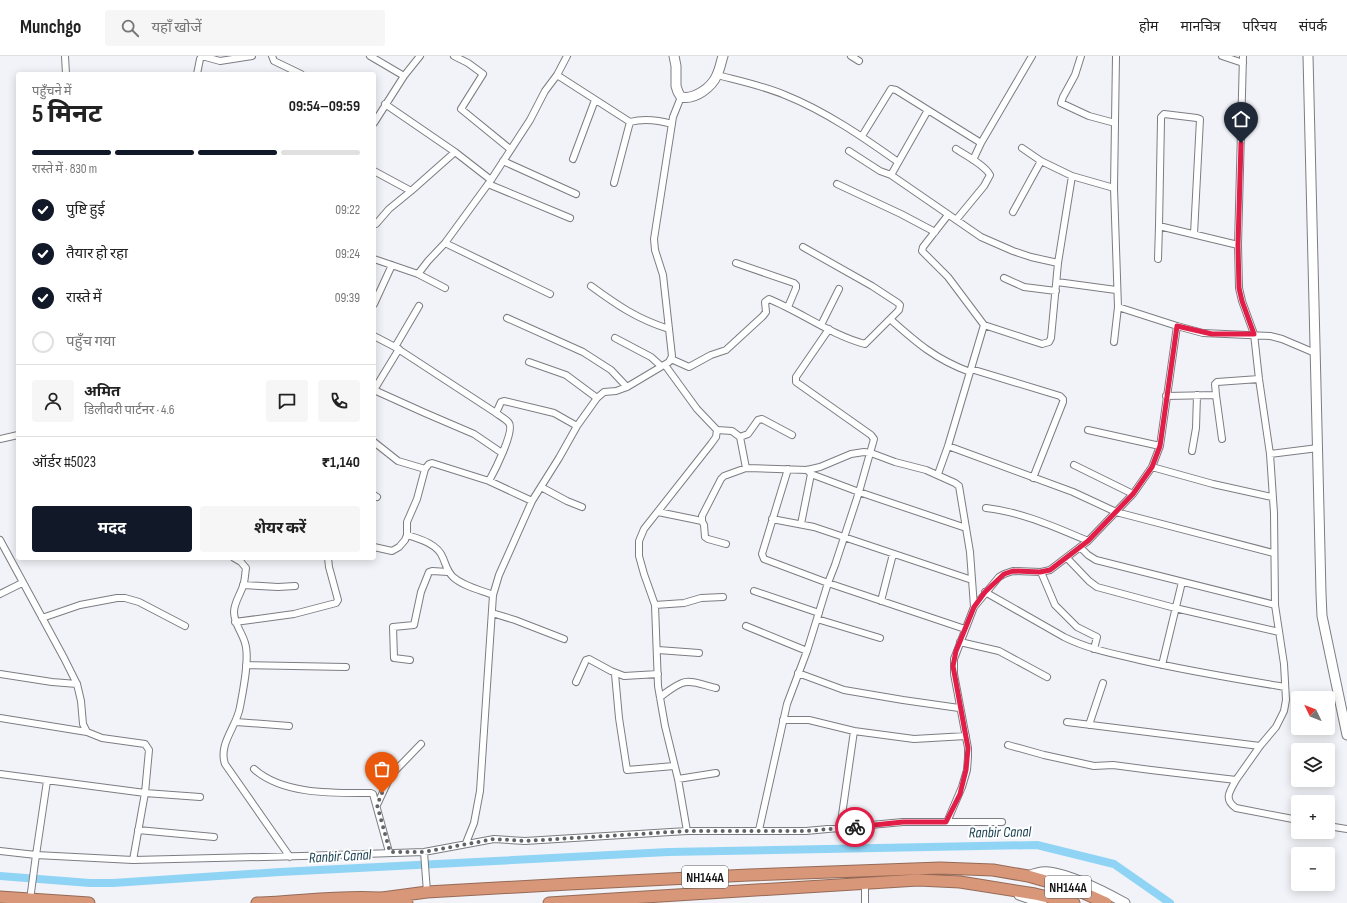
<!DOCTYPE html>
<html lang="hi">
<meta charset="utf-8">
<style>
:root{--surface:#fff;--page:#f6f6f6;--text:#222;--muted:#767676;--line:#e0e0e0;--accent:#111827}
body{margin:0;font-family:"Sofia Sans Condensed","Noto Sans Devanagari",sans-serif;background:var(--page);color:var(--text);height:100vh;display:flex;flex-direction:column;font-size:15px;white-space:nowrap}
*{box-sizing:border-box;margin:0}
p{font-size:13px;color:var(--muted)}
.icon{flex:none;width:22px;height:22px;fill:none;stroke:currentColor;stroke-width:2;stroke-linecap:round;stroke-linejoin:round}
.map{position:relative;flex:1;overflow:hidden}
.sheet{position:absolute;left:16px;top:16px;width:360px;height:488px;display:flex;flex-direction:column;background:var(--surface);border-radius:4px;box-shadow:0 2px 10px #0003}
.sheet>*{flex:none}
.needle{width:26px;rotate:313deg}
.fabs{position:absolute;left:1291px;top:635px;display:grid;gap:8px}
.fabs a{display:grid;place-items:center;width:44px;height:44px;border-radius:4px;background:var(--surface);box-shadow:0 2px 10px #0003;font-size:20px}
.pin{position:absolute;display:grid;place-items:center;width:34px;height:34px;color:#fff;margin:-41px -17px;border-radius:50% 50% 50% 0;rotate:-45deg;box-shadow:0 0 4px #0007}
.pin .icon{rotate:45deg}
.courier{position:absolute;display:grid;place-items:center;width:40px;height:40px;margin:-20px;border:3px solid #e11d48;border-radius:50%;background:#fff;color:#222;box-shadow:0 1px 5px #0007}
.summary em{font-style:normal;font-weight:700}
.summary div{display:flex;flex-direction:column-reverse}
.summary{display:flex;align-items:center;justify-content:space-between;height:68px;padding:0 16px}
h1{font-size:26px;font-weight:700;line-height:30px}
.bar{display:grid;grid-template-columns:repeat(4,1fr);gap:6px 4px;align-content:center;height:48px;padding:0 16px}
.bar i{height:5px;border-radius:3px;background:var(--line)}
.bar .current{background:var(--accent)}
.bar p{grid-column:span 4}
.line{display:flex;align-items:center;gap:10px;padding:0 16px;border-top:1px solid var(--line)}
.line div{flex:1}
.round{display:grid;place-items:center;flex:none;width:42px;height:42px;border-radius:4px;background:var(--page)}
ol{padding:0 16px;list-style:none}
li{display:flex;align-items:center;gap:12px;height:44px}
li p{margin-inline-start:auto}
li .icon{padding:4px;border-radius:50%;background:var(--accent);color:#fff;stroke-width:4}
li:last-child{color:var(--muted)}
li i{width:22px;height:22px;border:2px solid var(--line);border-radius:50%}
.action{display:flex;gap:8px;margin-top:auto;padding:8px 16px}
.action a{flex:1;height:46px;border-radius:4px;background:var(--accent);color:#fff;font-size:16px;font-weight:700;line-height:46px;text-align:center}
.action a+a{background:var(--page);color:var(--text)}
header{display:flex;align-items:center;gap:24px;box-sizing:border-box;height:56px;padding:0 20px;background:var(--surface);border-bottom:1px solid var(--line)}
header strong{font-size:19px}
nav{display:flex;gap:22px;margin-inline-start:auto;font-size:14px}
.search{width:280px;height:36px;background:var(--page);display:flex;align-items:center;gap:10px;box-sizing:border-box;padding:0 14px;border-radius:4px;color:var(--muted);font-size:15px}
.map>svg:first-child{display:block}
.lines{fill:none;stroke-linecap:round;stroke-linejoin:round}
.canal{stroke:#90d4f5;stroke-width:8}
.street-casing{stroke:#7c7d82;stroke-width:8}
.secondary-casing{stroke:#7c7d82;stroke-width:11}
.highway-casing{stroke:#946a57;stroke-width:13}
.street{stroke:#fff;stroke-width:6}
.secondary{stroke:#fff;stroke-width:9}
.highway{stroke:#d99779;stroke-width:11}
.done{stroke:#626366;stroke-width:4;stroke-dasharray:0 7.2}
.route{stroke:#e11d48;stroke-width:5}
.labels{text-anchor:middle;stroke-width:4;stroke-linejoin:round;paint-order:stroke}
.shield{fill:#fff;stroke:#5b5b5d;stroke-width:1}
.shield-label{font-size:13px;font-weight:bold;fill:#151517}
.water-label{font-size:15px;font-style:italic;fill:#1c4354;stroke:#fff}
</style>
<header>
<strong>Munchgo</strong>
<div class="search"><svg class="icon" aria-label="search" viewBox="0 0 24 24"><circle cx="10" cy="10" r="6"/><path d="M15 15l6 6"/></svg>यहाँ खोजें</div>
<nav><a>होम</a><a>मानचित्र</a><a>परिचय</a><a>संपर्क</a></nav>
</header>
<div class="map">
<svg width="1347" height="847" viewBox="0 0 1347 847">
<rect width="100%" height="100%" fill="#f2f3f8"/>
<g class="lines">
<path class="canal" d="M 0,820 L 90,827 L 113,827 L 280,816 L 668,796 L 1037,789 L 1114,808 L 1170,847"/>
<defs>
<path id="street" d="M 65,0 L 66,18
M 272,0 L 274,5 L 301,18
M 370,0 L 404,20
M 454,0 L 468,7 L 483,18 L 461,53 L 510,93
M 851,0 L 859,5
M 1081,0 L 1075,19 L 1063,41 L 1061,47 L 1089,60 L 1115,67
M 1222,0 L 1243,7
M 1243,0 L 1238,189 L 1239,232 L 1242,245 L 1254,278 L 1259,323 L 1270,398 L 1274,457 L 1275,549 L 1284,608 L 1286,644 L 1284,655 L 1276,671 L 1260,690 L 1236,724 C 1230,735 1223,743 1236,752 L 1298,764
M 197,18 L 200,3 L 202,0 L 220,5 L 252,0
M 557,19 L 630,66 L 614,127
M 717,19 C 740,25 764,30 785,39 C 825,55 863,81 898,106
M 385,48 L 455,96
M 928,54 L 981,87
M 630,66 C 645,62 658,64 672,68
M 374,67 L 404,20 L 420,0
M 862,80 L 891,33 L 896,34 L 928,54 L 891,119 L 981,181 L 1013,195 L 1031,201 L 1058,207
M 1022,92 L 1041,105 L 1072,120
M 849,95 L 880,115 L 891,119
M 573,103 L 595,44
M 973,104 L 981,87 L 1032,0
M 503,105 L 576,138
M 374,115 L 411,135 L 455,96 L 491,124
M 488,128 L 570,162
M 837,128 L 901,158 L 935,176
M 1013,156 L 1041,105
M 948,159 L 923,191 L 922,195 L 948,221 L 984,269
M 956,164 L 984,130 L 990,119 C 985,109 965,99 956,93
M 374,167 L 376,168 L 389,153 L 411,135
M 1159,170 L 1238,189
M 445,187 L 550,238
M 803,191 L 872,230 L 898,247 L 900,249 L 899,254 L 890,263
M 374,203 L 418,218 L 445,232
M 1158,203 L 1159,170 L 1161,64 L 1161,61 L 1164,58 L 1197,62 L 1200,63 L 1194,178
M 736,207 L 794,227 L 796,229 L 796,232 L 788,251
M 418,218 L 428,205 L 445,187 L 491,124 L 530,64 L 545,35 L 557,19 L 567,0
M 1004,222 L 1024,231 L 1056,235
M 1057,226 L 1116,234
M 591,230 C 617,249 637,263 669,273
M 374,248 L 392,209
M 419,250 L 395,291 L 496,357 C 500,360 506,363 509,367 C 515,375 494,416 489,425 L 532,445
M 1118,251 L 1177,270 L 1203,277 L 1270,280 L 1282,283 L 1315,297
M 507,262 L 583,296 L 611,314 L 627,331
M 821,269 L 839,233
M 374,280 L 395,291
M 615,282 L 651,301 L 661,310
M 1114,286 L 1118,251 L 1114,132 L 1116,0
M 671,303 L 689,311 L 711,299 L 726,294 L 763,260 L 766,256 L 765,246 L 769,243 C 801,256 831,279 865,288 L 890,263 C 917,287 935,303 970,316
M 529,306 L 566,319 L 597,342
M 665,309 L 697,353 L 717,374 L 716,381 L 711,388 L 644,473 L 639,485 L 639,500 L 644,518 L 655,549 L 658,630 L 665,670 L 678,723 L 687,775
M 971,313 L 1060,340 L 1063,343 L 1063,346 L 1033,422
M 374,334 L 425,357 L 474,378 L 502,397
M 374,334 L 399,293
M 1216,339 L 1222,383
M 1166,340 L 1216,339 L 1215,328 L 1217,326 L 1259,323
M 496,357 L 501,346 L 504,345 L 554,357 L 577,370
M 717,374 L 732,375 L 740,381 L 746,412 L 807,414 L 820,411 L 851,398 L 864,396 L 871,397 L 895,406 L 926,414 L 955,427 L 959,430 L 970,496 L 974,551
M 1088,374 L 1160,390
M 740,381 L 748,378 L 758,364 L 762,363 L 792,379
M 0,383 L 18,379
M 374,386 L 398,405 L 425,413
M 948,390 L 1073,436 L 1116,456 L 1273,497
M 1192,395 L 1196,372 L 1197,339
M 1270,398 L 1318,392
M 1074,409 L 1133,438
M 1152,411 L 1213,428 L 1272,441
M 788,413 L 762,498 L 764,503 L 828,527 L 965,573
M 807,414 L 811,418 L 859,436 L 966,472
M 938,418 L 948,390 L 984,269 L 1042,288 L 1049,286 L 1051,282 L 1058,207 L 1072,120 L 1114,132
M 541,431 L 567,445 L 582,451
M 374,439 L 377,441
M 986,452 C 1022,456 1055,471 1088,485
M 658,456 L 702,465
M 772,463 L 814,471 L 972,524
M 801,468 L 811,418
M 407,479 C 420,483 438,488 443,502 C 446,509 447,515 453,521 C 463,530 480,534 493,539
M 0,484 L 64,602 L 77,628 L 81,645 L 83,668 L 87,676 L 102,682 L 145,688 L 149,694 L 145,737 L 133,804 L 36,799 L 30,844
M 726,488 L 708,483 L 705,481 L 704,469 L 702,465 L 702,460 L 721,423 L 724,420 L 746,412
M 374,491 L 392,495 L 399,491 L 405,484 L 407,479 L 407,466 L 417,443 L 425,413 L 429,408 L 432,407 L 489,425
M 1080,491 L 1088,499 L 1096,504 L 1275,549
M 234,502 L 241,506 L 246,512 C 245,518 245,525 243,530 C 240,539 234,547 234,556 C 234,568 242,576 245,587 C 250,602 243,635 240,651 C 237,670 218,688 225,708 L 290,801
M 1067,502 L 1089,525 L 1097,531 L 1175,552 L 1279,576
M 1041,516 L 1055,549 L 1077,571 L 1097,581 L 1094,593
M 243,529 L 278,531 L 295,530
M 754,535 L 819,557
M 985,536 L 1064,581 C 1088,593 1114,598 1140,604 C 1188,615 1237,623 1285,631
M 0,538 L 22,527
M 881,545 L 893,498
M 655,549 L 684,547 L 701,542 L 723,541
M 492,557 L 515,564 L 564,583
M 42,562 L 80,549 L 117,542 L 125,542 L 139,546 L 185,570
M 817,563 L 880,582
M 235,566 L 294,558 L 336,547 L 338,544 L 329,511 L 328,502
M 746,570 L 807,595
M 960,586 L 999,595 L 1047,621
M 658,594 L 699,597
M 410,604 L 394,602 L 393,571 L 414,569 L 421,536 L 429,516 L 432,515 L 448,516
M 246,609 L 346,611
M 1162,609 L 1182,526
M 798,617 L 844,634 L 903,644 L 959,652
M 0,618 L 52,626 L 77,628
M 615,618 L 619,662 L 627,714 L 674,710
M 576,626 L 586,604 L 589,603 L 611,615 L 624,620 L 658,618
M 660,641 C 667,636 674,630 682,627 C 691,623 706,630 716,632
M 0,662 L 87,676
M 783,664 L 809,664 L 854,675 L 840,773
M 236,666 L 289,670
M 1067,666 L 1260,690
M 1089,669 L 1103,627
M 854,675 L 914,683 L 966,680
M 1008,689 L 1044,699 L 1094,710 L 1113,709 L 1151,714 L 1236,724
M 254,713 C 283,739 334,737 371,737 L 373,738 L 389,796
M 0,718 L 145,737 L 200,741
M 678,723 L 716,717
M 377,749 L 391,719 L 421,688
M 947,766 L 1002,766
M 1328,770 L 1347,773
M 138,774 L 214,781
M 759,774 L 787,648 L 807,595 L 828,527 L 835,509 L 859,436 L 874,383 L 871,379 L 796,326 L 796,321 L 829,273
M 466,787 L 474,767 L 480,735 L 493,539 L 499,519 L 532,445 L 559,402 L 577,370 L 597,342 L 604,336 L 616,335 L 627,331 L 669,306 L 672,300 L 663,219 L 655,194 L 654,183 L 673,61 L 681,41
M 0,795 L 36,799 L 47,725
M 424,796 L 427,836
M 133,804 L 302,800 L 424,796 L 494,783 L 525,785 L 687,775 L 806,775 L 903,766 L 947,766 L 962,731 L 967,714 L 968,701 L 968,692 L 954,618 L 954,603 L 974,551 L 999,521 L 1004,518 L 1013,515 L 1041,516 L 1050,514 L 1088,485 L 1133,438 L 1152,411 L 1160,390 L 1177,270
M 865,827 L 865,847"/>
<path id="secondary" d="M 674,0 L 676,10 L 676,30 L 678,36 L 681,41 C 695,44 712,31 717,19 C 720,13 721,6 723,0
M 1308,0 L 1321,537 L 1322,560 L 1347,679
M 1028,820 C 1035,817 1042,815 1049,816 C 1072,819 1105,836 1125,847
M 1019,839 L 1042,847"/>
<path id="highway" d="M 0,841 L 89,847
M 382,842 L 427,836 L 569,828 L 749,819 L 940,812 L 993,814 L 1028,820 L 1077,834 L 1106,847
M 257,847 C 298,846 339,839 380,842 C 389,843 398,845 407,847
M 549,847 L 918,824 L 960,826 L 1035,838 L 1074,847"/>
</defs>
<use href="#street" class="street-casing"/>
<use href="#secondary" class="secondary-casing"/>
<use href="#highway" class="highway-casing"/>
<use href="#street" class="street"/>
<use href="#secondary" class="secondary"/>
<use href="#highway" class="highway"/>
</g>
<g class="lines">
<path class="done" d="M 382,737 L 377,749 L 390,796 L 424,796 L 494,783 L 525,785 L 687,775 L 806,775 L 855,771"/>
<path class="route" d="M 855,771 L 903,766 L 946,766 L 960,738 L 966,714 L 968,692 L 953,610 L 956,595 L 974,551 L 985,536 L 1004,518 L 1013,515 L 1040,516 L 1050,514 L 1088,485 L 1133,438 L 1152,411 L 1160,390 L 1177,270 L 1212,278 L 1254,278 L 1242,245 L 1239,232 L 1238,189 L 1241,87"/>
</g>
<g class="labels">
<g class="shield">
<rect x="682" y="810" width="46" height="22" rx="3"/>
<rect x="1045" y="820" width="46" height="22" rx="3"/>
</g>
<g class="shield-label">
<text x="705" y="826">NH144A</text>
<text x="1068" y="836">NH144A</text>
</g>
<g class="water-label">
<text transform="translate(1000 776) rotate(-1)" y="5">Ranbir Canal</text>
<text transform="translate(340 800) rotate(-3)" y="5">Ranbir Canal</text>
</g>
</g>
</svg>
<div class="fabs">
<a><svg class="needle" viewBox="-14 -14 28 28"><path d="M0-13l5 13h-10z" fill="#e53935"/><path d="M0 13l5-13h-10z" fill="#767676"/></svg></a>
<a><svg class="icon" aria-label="layers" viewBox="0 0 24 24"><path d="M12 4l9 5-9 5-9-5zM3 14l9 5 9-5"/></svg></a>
<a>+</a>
<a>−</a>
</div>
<div class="pin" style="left:382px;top:737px;background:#ea580c"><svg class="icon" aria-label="bag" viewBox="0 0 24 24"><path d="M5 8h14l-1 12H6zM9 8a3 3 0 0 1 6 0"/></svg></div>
<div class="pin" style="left:1241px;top:87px;background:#1f2937"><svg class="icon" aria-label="home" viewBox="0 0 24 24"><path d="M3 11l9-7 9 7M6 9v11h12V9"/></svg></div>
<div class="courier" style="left:855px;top:771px"><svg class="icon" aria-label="bike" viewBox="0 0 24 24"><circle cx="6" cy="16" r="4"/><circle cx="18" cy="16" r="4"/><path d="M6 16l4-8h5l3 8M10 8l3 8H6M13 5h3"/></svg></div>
<section class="sheet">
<div class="summary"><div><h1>5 मिनट</h1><p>पहुँचने में</p></div><em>09:54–09:59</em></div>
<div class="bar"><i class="current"></i><i class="current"></i><i class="current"></i><i></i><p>रास्ते में · 830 m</p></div>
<ol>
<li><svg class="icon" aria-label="check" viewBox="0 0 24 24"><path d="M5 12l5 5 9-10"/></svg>पुष्टि हुई<p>09:22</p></li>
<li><svg class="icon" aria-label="check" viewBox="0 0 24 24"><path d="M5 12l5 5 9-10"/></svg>तैयार हो रहा<p>09:24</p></li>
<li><svg class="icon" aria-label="check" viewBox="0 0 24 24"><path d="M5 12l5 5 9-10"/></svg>रास्ते में<p>09:39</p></li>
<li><i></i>पहुँच गया</li>
</ol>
<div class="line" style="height:72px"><a class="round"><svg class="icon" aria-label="person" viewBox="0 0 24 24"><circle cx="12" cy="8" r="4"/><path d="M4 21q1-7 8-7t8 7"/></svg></a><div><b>अमित</b><p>डिलीवरी पार्टनर · 4.6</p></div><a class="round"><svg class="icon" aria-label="chat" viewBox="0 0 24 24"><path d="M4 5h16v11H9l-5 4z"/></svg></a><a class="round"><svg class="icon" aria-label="phone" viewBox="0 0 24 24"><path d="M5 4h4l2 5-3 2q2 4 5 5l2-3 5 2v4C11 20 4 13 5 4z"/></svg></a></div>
<div class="line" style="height:52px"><div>ऑर्डर #5023</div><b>₹1,140</b></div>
<div class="action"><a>मदद</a><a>शेयर करें</a></div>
</section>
</div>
